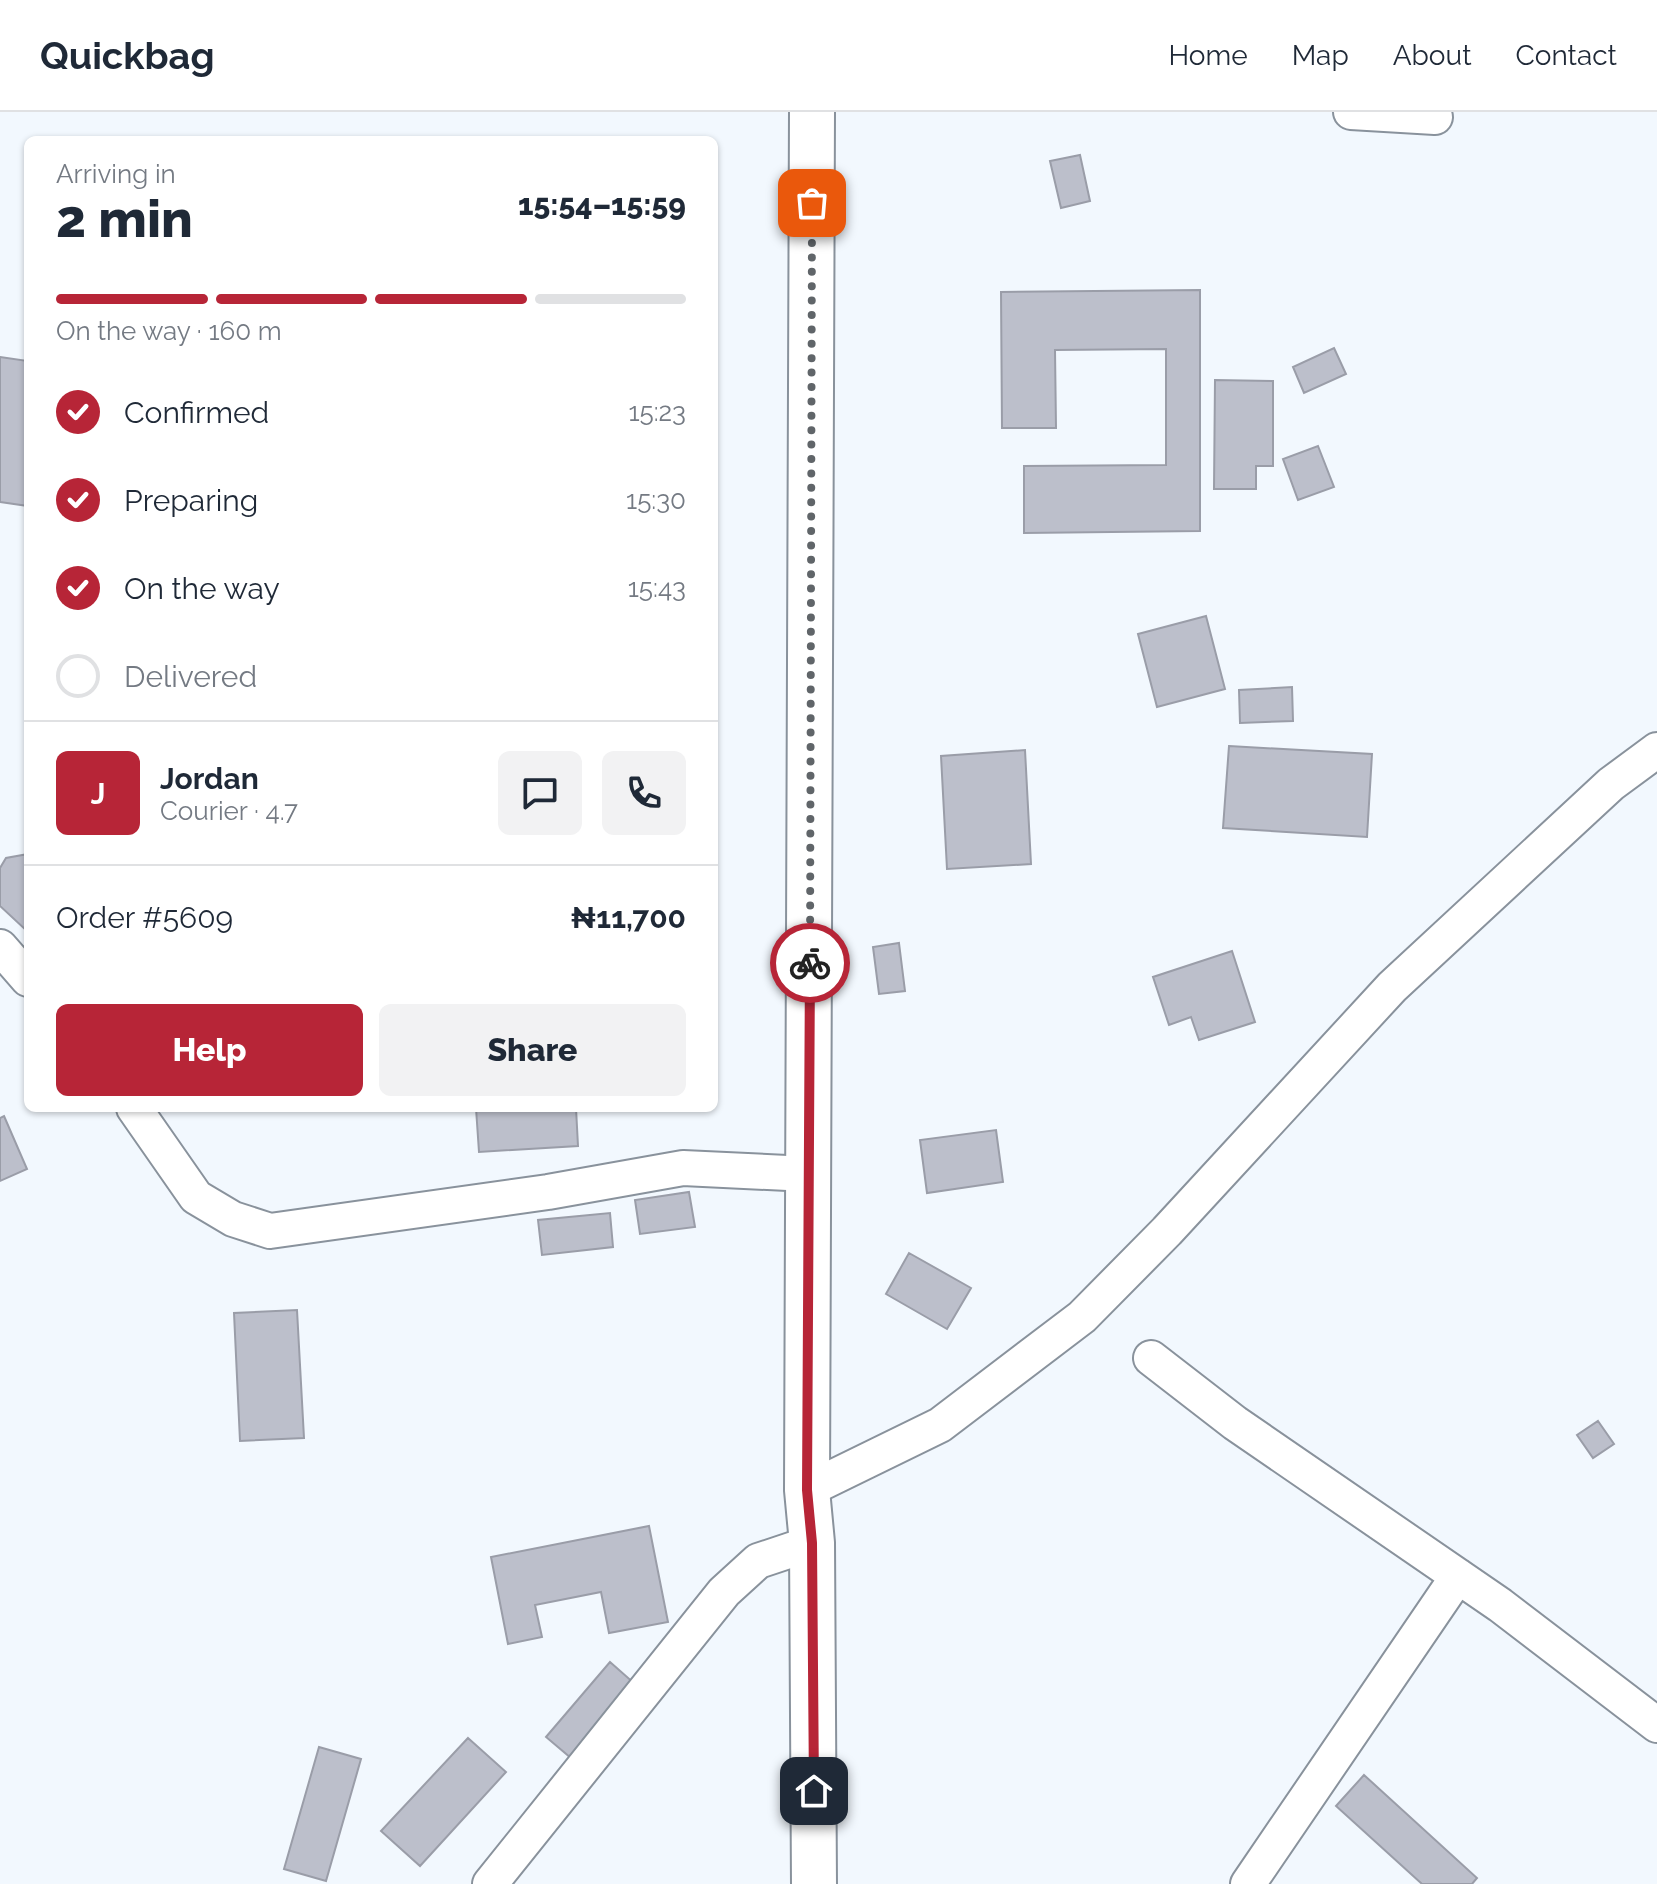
<!DOCTYPE html>
<meta charset="utf-8">
<style>
:root{--surface:#fff;--page:#f2f2f3;--text:#1f2937;--muted:#747a83;--line:#e0e1e3;--accent:#b72537}
body{margin:0;font-family:Raleway,sans-serif;background:var(--page);color:var(--text);height:100vh;display:flex;flex-direction:column;font-size:30px;white-space:nowrap}
*{box-sizing:border-box;margin:0}
p{font-size:26px;color:var(--muted)}
.icon{flex:none;width:44px;height:44px;fill:none;stroke:currentColor;stroke-width:2;stroke-linecap:round;stroke-linejoin:round}
.map{position:relative;flex:1;overflow:hidden}
.side{position:absolute;left:24px;top:24px;width:694px;height:976px;display:flex;flex-direction:column;background:var(--surface);border-radius:12px;box-shadow:0 2px 6px #0004}
.side>*{flex:none}
.pin{position:absolute;display:grid;place-items:center;width:68px;height:68px;color:#fff;margin:-34px;border-radius:16px;box-shadow:0 4px 12px #0006}
.courier{position:absolute;display:grid;place-items:center;width:80px;height:80px;margin:-40px;border:6px solid #b72537;border-radius:50%;background:#fff;color:#222;box-shadow:0 2px 10px #0007}
.headline em{font-style:normal;font-weight:800}
.headline div{display:flex;flex-direction:column-reverse}
.headline{display:flex;align-items:center;justify-content:space-between;height:136px;padding:0 32px}
h1{font-size:52px;font-weight:800;line-height:60px}
.bar{display:grid;grid-template-columns:repeat(4,1fr);gap:12px 8px;align-content:center;height:96px;padding:0 32px}
.bar i{height:10px;border-radius:6px;background:var(--line)}
.bar .selected{background:var(--accent)}
.bar p{grid-column:span 4}
.line{display:flex;align-items:center;gap:20px;padding:0 32px;border-top:2px solid var(--line)}
.line div{flex:1}
.round{display:grid;place-items:center;flex:none;width:84px;height:84px;border-radius:12px;background:var(--page)}
ol{padding:0 32px;list-style:none}
li{display:flex;align-items:center;gap:24px;height:88px}
li p{margin-inline-start:auto}
li .icon{padding:8px;border-radius:50%;background:var(--accent);color:#fff;stroke-width:4}
li:last-child{color:var(--muted)}
li i{width:44px;height:44px;border:4px solid var(--line);border-radius:50%}
.button{display:flex;gap:16px;margin-top:auto;padding:16px 32px}
.button a{flex:1;height:92px;border-radius:12px;background:var(--accent);color:#fff;font-size:32px;font-weight:800;line-height:92px;text-align:center}
.button a+a{background:var(--page);color:var(--text)}
header{display:flex;align-items:center;gap:48px;box-sizing:border-box;height:112px;padding:0 40px;background:var(--surface);border-bottom:2px solid var(--line)}
header strong{font-size:38px}
nav{display:flex;gap:44px;margin-inline-start:auto;font-size:28px}
.map>svg:first-child{display:block}
.building{fill:#bcbfcb;stroke:#9a9da8;stroke-width:2}
.lines{fill:none;stroke-linecap:round;stroke-linejoin:round}
.street-casing{stroke:#89929c;stroke-width:38}
.primary-casing{stroke:#89929c;stroke-width:48}
.street{stroke:#fff;stroke-width:34}
.primary{stroke:#fff;stroke-width:44}
.done{stroke:#606569;stroke-width:8;stroke-dasharray:0 14.4}
.route{stroke:#b72537;stroke-width:10}
</style>
<header>
<strong>Quickbag</strong>
<nav><a>Home</a><a>Map</a><a>About</a><a>Contact</a></nav>
</header>
<div class="map">
<svg width="1657" height="1772" viewBox="0 0 1657 1772">
<rect width="100%" height="100%" fill="#f2f8fe"/>
<path class="building" d="M 1080,43 L 1090,89 L 1061,96 L 1050,49 Z
M 1200,178 L 1200,419 L 1024,421 L 1024,354 L 1166,353 L 1166,237 L 1055,238 L 1056,316 L 1002,316 L 1001,180 Z
M 1334,236 L 1346,262 L 1304,281 L 1293,255 Z
M 0,245 L 28,249 L 28,394 L 0,390 Z
M 1215,268 L 1273,269 L 1273,354 L 1256,354 L 1256,377 L 1214,377 Z
M 1318,334 L 1334,375 L 1298,388 L 1283,347 Z
M 714,372 L 717,372 L 716,453 L 714,453 Z
M 1206,504 L 1225,577 L 1157,595 L 1138,522 Z
M 1292,575 L 1293,609 L 1240,611 L 1239,578 Z
M 1229,634 L 1372,642 L 1367,725 L 1223,716 Z
M 1025,638 L 1031,752 L 947,757 L 941,644 Z
M 28,742 L 28,820 L 0,794 L 0,756 L 6,746 Z
M 899,831 L 905,879 L 879,882 L 873,835 Z
M 1232,839 L 1255,910 L 1199,928 L 1191,905 L 1169,913 L 1153,865 Z
M 476,996 L 576,996 L 578,1034 L 479,1040 Z
M 4,1004 L 27,1057 L 0,1069 L 0,1006 Z
M 996,1018 L 1003,1070 L 927,1081 L 920,1028 Z
M 689,1080 L 695,1115 L 640,1122 L 635,1088 Z
M 610,1101 L 613,1135 L 542,1143 L 538,1108 Z
M 909,1141 L 971,1176 L 947,1217 L 886,1182 Z
M 297,1198 L 304,1326 L 240,1329 L 234,1201 Z
M 1598,1309 L 1614,1332 L 1593,1346 L 1577,1323 Z
M 649,1414 L 668,1510 L 609,1521 L 601,1480 L 535,1493 L 542,1525 L 508,1532 L 491,1445 Z
M 610,1550 L 635,1572 L 571,1646 L 546,1625 Z
M 468,1626 L 506,1660 L 420,1754 L 381,1719 Z
M 319,1635 L 361,1647 L 326,1769 L 284,1757 Z
M 1364,1663 L 1477,1766 L 1472,1772 L 1422,1772 L 1336,1694 Z"/>
<g class="lines">
<defs>
<path id="street" d="M 1351,0 L 1435,5
M 0,835 L 28,867
M 134,996 L 196,1085 L 233,1107 L 270,1119 L 548,1080 L 683,1056 L 808,1062
M 1151,1246 L 1235,1311 L 1500,1493 L 1657,1613
M 807,1378 L 940,1313 L 1082,1205 L 1167,1119 L 1392,875 L 1611,672 L 1657,638
M 490,1772 L 724,1480 L 758,1449 L 812,1431
M 1248,1772 L 1458,1464"/>
<path id="primary" d="M 812,0 L 807,1378 L 812,1431 L 814,1772"/>
</defs>
<use href="#street" class="street-casing"/>
<use href="#primary" class="primary-casing"/>
<use href="#street" class="street"/>
<use href="#primary" class="primary"/>
</g>
<g class="lines">
<path class="done" d="M 810,851 L 812,91"/>
<path class="route" d="M 810,851 L 807,1378 L 812,1431 L 814,1679"/>
</g>
</svg>
<div class="pin" style="left:812px;top:91px;background:#ea580c"><svg class="icon" aria-label="bag" viewBox="0 0 24 24"><path d="M5 8h14l-1 12H6zM9 8a3 3 0 0 1 6 0"/></svg></div>
<div class="pin" style="left:814px;top:1679px;background:#1f2937"><svg class="icon" aria-label="home" viewBox="0 0 24 24"><path d="M3 11l9-7 9 7M6 9v11h12V9"/></svg></div>
<div class="courier" style="left:810px;top:851px"><svg class="icon" aria-label="bike" viewBox="0 0 24 24"><circle cx="6" cy="16" r="4"/><circle cx="18" cy="16" r="4"/><path d="M6 16l4-8h5l3 8M10 8l3 8H6M13 5h3"/></svg></div>
<section class="side">
<div class="headline"><div><h1>2 min</h1><p>Arriving in</p></div><em>15:54–15:59</em></div>
<div class="bar"><i class="selected"></i><i class="selected"></i><i class="selected"></i><i></i><p>On the way · 160 m</p></div>
<ol>
<li><svg class="icon" aria-label="check" viewBox="0 0 24 24"><path d="M5 12l5 5 9-10"/></svg>Confirmed<p>15:23</p></li>
<li><svg class="icon" aria-label="check" viewBox="0 0 24 24"><path d="M5 12l5 5 9-10"/></svg>Preparing<p>15:30</p></li>
<li><svg class="icon" aria-label="check" viewBox="0 0 24 24"><path d="M5 12l5 5 9-10"/></svg>On the way<p>15:43</p></li>
<li><i></i>Delivered</li>
</ol>
<div class="line" style="height:144px"><b class="round" style="background:var(--accent);color:#fff">J</b><div><b>Jordan</b><p>Courier · 4.7</p></div><a class="round"><svg class="icon" aria-label="chat" viewBox="0 0 24 24"><path d="M4 5h16v11H9l-5 4z"/></svg></a><a class="round"><svg class="icon" aria-label="phone" viewBox="0 0 24 24"><path d="M5 4h4l2 5-3 2q2 4 5 5l2-3 5 2v4C11 20 4 13 5 4z"/></svg></a></div>
<div class="line" style="height:104px"><div>Order #5609</div><b>₦11,700</b></div>
<div class="button"><a>Help</a><a>Share</a></div>
</section>
</div>
